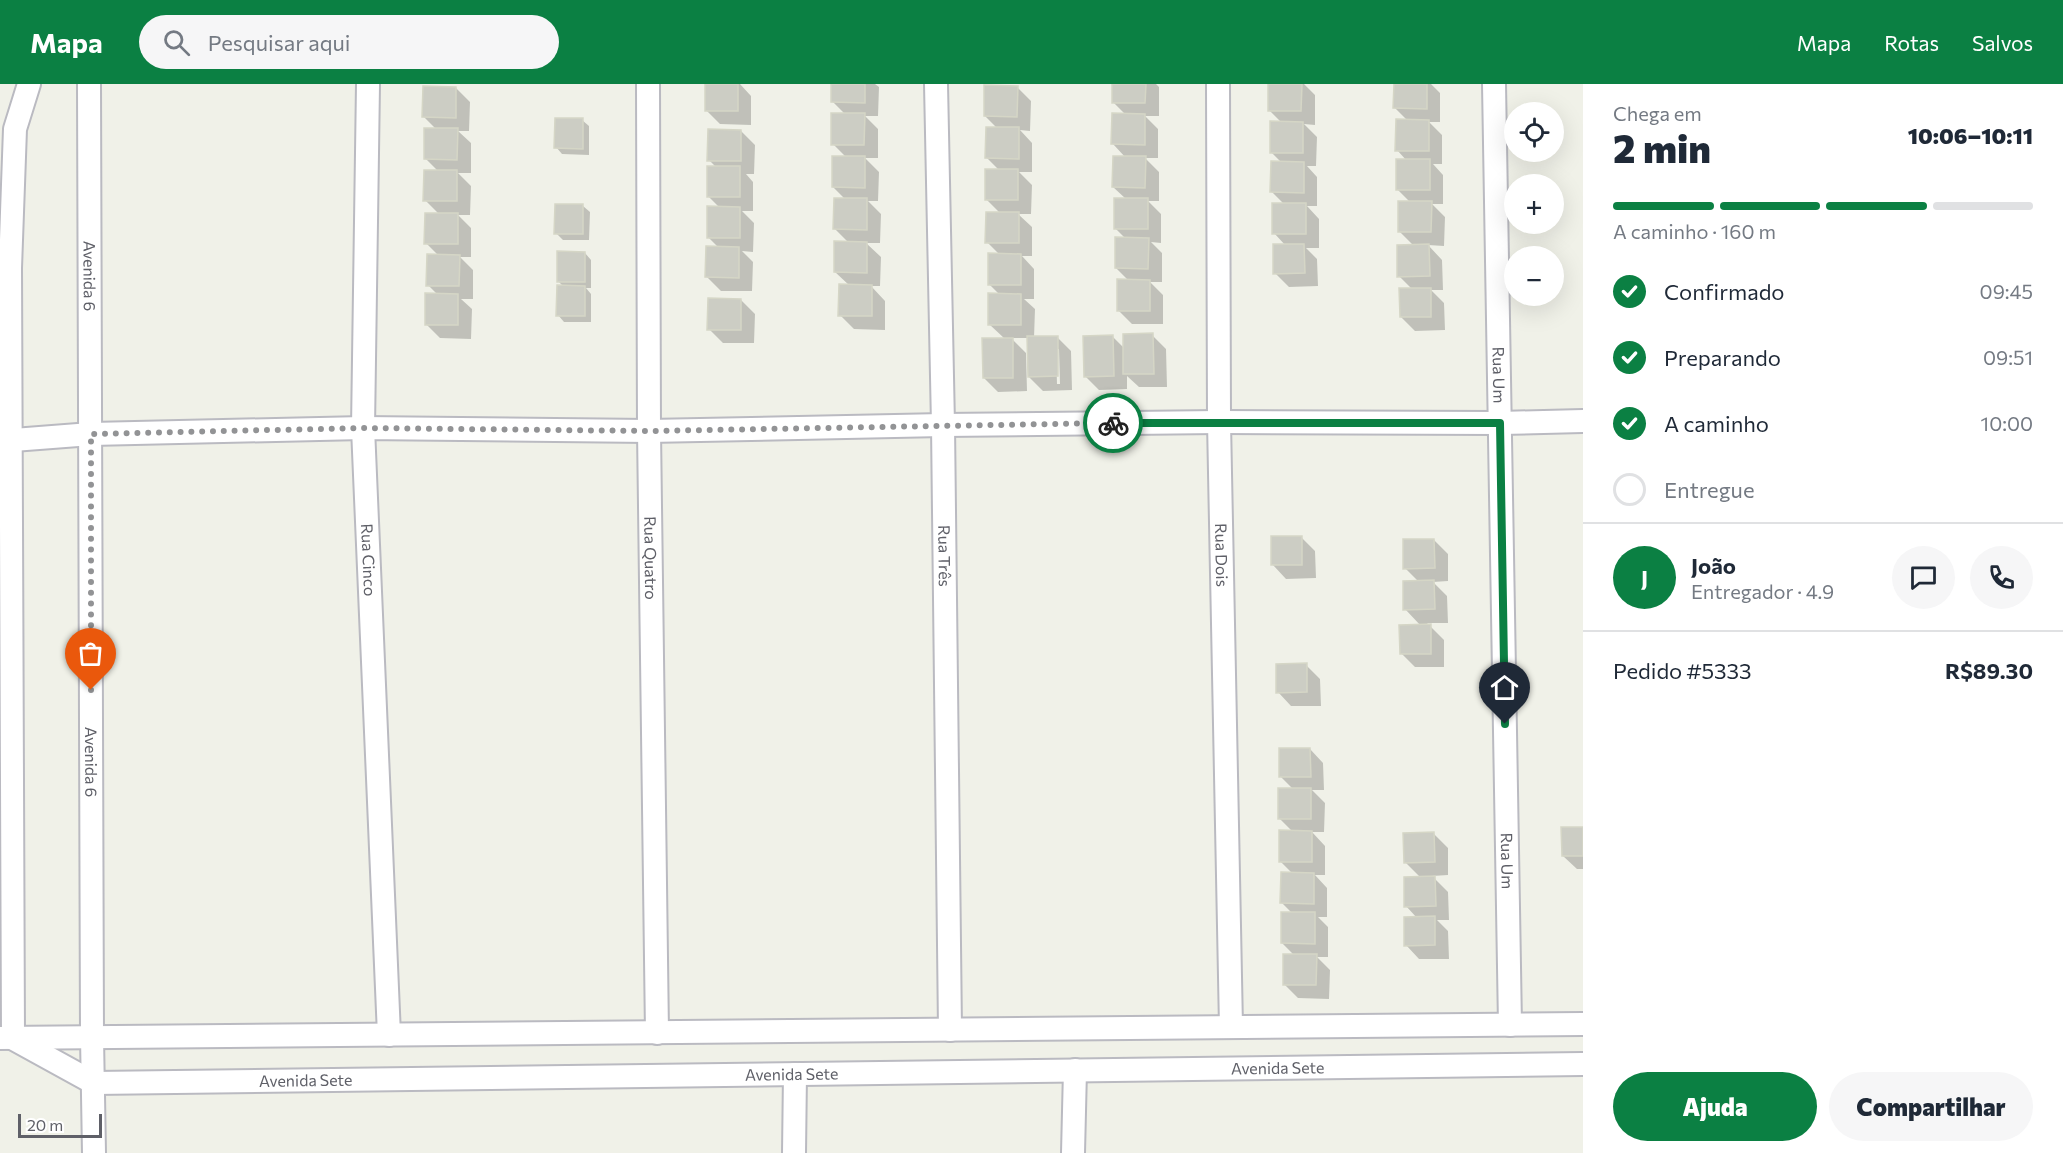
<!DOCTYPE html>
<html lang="pt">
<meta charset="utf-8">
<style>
:root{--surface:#fff;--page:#f6f6f7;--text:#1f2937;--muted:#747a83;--line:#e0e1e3;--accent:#0b8043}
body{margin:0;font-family:Commissioner,sans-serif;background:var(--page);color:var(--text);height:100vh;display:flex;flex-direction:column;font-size:22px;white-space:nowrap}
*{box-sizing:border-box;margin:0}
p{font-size:20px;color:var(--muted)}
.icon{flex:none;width:33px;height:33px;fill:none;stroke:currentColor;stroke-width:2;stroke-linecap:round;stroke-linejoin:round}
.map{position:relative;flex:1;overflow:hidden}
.sheet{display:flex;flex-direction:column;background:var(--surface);width:480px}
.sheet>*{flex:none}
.controls{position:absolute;left:1504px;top:18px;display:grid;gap:12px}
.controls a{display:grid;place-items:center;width:60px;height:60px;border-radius:50%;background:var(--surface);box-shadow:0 6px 24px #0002;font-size:30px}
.scale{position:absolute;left:18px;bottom:15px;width:84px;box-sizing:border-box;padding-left:6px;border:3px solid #5f6068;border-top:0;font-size:16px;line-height:21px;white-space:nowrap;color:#5f6068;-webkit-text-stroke:4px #fff;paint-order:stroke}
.pin{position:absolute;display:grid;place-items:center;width:51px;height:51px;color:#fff;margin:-62px -26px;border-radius:50% 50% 50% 0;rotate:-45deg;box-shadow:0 0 6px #0007}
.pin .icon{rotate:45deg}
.courier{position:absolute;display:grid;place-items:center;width:60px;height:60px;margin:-30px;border:4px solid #0b8043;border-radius:50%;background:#fff;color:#222;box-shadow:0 2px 8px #0007}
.overview em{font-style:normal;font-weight:800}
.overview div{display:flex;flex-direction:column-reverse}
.overview{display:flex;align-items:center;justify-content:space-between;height:102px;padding:0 30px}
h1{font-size:39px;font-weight:800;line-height:45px}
.bar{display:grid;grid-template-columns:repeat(4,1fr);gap:9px 6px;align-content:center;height:72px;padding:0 30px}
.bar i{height:8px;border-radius:4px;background:var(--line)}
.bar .current{background:var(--accent)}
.bar p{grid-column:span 4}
.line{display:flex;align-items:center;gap:15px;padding:0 30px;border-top:2px solid var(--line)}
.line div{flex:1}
.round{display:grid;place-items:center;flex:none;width:63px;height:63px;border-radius:32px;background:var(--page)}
ol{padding:0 30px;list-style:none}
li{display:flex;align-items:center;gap:18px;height:66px}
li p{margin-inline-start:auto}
li .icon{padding:6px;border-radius:50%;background:var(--accent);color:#fff;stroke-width:4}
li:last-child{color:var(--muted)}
li i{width:33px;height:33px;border:3px solid var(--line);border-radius:50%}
.button{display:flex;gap:12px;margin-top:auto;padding:12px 30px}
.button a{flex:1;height:69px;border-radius:36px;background:var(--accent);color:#fff;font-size:24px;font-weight:800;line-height:69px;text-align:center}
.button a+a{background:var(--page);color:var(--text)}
header{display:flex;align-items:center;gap:36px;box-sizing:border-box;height:84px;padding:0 30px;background:var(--accent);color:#fff}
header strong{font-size:28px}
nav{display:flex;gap:33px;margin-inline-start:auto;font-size:21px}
.search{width:420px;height:54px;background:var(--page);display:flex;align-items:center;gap:15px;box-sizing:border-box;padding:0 21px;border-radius:33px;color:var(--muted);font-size:22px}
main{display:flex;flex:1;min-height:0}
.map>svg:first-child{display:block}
.shadow{fill:#0003;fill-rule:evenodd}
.building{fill:#cccdc4;stroke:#d5d6c6;stroke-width:1.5}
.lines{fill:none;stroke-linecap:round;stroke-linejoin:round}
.minor-casing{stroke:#babac1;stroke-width:26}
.minor{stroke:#fff;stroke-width:22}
.done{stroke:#929395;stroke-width:6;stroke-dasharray:0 10.8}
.route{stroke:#0b8043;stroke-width:8}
.labels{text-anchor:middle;stroke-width:4.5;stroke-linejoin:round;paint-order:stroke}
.street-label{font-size:16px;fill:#5f6068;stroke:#fff}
</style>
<header>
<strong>Mapa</strong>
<div class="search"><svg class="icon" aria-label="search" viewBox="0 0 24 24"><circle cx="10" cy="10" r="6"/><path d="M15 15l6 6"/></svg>Pesquisar aqui</div>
<nav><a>Mapa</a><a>Rotas</a><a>Salvos</a></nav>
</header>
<main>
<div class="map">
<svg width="1583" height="1069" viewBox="0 0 1583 1069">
<rect width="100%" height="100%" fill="#f0f1e8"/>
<path class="shadow" d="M 706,0 L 740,0 L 751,12 L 751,41 L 720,40 L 706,26 Z
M 833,0 L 875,0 L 879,3 L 878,32 L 865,32 L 878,45 L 878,74 L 865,74 L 879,88 L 878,117 L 868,117 L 881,130 L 880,159 L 866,159 L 881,173 L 880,202 L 871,202 L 885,217 L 885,246 L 854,245 L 840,231 L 850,202 L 835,188 L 849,159 L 835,145 L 846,116 L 833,103 L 846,73 L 833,60 L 846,31 L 833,18 Z
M 1113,0 L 1156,0 L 1159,3 L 1159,32 L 1145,32 L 1158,45 L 1158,74 L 1145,74 L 1159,88 L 1159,117 L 1148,117 L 1161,130 L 1161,159 L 1151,158 L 1162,169 L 1162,198 L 1150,198 L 1163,211 L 1163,240 L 1132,240 L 1118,226 L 1129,197 L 1116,184 L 1126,155 L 1115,144 L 1126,115 L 1113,103 L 1126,74 L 1113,60 L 1126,31 L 1113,18 Z
M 1270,0 L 1304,0 L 1315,11 L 1315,41 L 1304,40 L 1317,53 L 1316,82 L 1307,82 L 1317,93 L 1317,122 L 1307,122 L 1319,135 L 1319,164 L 1306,164 L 1317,175 L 1318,202 L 1289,203 L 1275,189 L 1286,162 L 1274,149 L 1285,121 L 1272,108 L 1282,79 L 1271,68 L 1282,39 L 1269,26 Z
M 1395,0 L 1431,0 L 1440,9 L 1440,38 L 1429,38 L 1442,51 L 1442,80 L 1433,80 L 1443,91 L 1443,120 L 1432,120 L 1445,133 L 1444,162 L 1428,161 L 1442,176 L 1443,206 L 1431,206 L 1444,219 L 1445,246 L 1415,247 L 1401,233 L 1412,205 L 1399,192 L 1414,162 L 1399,147 L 1410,118 L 1397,105 L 1407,77 L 1397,66 L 1408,37 L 1395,24 Z
M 1017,3 L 1031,17 L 1030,47 L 1020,46 L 1032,59 L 1032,88 L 1019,88 L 1032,101 L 1031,130 L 1018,130 L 1032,143 L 1032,172 L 1022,172 L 1034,185 L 1034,215 L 1024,215 L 1035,225 L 1034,254 L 1057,253 L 1071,267 L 1072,306 L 1043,307 L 1029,293 L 1029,254 L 1011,254 L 1026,269 L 1027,307 L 998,308 L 984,294 L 1005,255 L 989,240 L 1000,211 L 989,200 L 1000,171 L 987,158 L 1000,129 L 986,115 L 1000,87 L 987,74 L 998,45 L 985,32 ZM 1056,265 L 1059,265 L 1060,300 L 1057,300 Z
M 456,4 L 470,18 L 469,47 L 458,47 L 471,59 L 471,89 L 458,89 L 471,102 L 470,131 L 458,131 L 471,144 L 471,173 L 460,173 L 473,186 L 473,215 L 461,215 L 472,225 L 471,255 L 440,254 L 426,240 L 438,211 L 428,201 L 439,172 L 426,159 L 439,130 L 425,116 L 439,88 L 426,75 L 436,45 L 424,33 Z
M 582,36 L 589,42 L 589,71 L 562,70 L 556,63 Z
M 741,47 L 755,61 L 754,90 L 746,90 L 753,98 L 753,127 L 742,127 L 754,139 L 753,168 L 742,167 L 753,178 L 752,207 L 721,207 L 707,193 L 719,164 L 708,153 L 720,124 L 708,112 L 716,83 L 709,76 Z
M 583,122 L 590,128 L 589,156 L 563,156 L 556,149 Z
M 585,169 L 591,176 L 591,204 L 586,204 L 591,210 L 591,238 L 564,238 L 558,231 L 564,203 L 558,197 Z
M 741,216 L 755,230 L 754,259 L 723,259 L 709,245 Z
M 1152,251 L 1166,265 L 1167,303 L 1139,303 L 1127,292 L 1127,305 L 1099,306 L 1085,292 L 1113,253 L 1124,264 Z
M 1301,453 L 1315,467 L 1316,494 L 1286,495 L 1273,481 Z
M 1434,456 L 1448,470 L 1448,497 L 1433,498 L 1447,512 L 1448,539 L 1427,539 L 1444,556 L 1444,583 L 1415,583 L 1401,569 L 1421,542 L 1405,525 L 1419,498 L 1405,484 Z
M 1306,581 L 1320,595 L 1321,622 L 1291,622 L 1278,608 Z
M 1310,665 L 1323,679 L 1324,706 L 1312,706 L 1325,719 L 1324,748 L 1312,748 L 1325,762 L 1325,791 L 1315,791 L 1327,804 L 1327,833 L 1318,833 L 1328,843 L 1328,873 L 1317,873 L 1330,886 L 1329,915 L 1298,914 L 1284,900 L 1295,872 L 1282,859 L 1292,829 L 1282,819 L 1293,790 L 1280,777 L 1293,748 L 1279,734 L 1293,705 L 1281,693 Z
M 1583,744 L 1583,785 L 1577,785 L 1563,772 Z
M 1434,750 L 1448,764 L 1448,791 L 1432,792 L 1448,808 L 1449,836 L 1437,836 L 1448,847 L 1449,875 L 1419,875 L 1406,861 L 1417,834 L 1406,822 L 1421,794 L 1405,778 Z"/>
<path class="building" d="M 705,0 L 738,0 L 738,27 L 705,27 Z
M 831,0 L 865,0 L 865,19 L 831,18 Z
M 1112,0 L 1146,0 L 1145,19 L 1112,19 Z
M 1268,0 L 1302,0 L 1301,27 L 1268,27 Z
M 1394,0 L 1427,0 L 1427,25 L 1393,24 Z
M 984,1 L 1018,2 L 1017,33 L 984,32 Z
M 423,2 L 456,3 L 456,34 L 422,33 Z
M 831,29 L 865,29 L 864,61 L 831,61 Z
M 1112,29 L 1145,30 L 1145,61 L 1111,60 Z
M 555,34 L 583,34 L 583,65 L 554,64 Z
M 1396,35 L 1429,36 L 1429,67 L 1395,67 Z
M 1270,37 L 1303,38 L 1303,69 L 1270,69 Z
M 986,43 L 1019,43 L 1019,75 L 985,74 Z
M 424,44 L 458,44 L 457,76 L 424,75 Z
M 708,45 L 741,46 L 741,77 L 707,77 Z
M 832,72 L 865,72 L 865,104 L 832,103 Z
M 1113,72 L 1146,72 L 1145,104 L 1112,103 Z
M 1396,75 L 1430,75 L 1430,106 L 1396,106 Z
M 1271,77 L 1304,78 L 1304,109 L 1270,108 Z
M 707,82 L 740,82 L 740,113 L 707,113 Z
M 985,85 L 1018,85 L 1018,116 L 985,116 Z
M 424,86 L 457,86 L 457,117 L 423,117 Z
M 834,114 L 867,114 L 867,146 L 833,145 Z
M 1114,114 L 1148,114 L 1148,145 L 1114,145 Z
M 1398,117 L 1432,117 L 1431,148 L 1398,148 Z
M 1272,119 L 1306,119 L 1306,150 L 1272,150 Z
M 555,120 L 583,120 L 583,150 L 554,150 Z
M 707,122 L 740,123 L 740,154 L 707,154 Z
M 986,128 L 1019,128 L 1019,159 L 985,159 Z
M 425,129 L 458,129 L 458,160 L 424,160 Z
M 1115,153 L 1149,154 L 1148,185 L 1115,184 Z
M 834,157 L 867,158 L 867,189 L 834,188 Z
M 1273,160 L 1304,160 L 1305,189 L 1273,190 Z
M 1429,160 L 1430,192 L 1397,193 L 1397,161 Z
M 706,162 L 739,163 L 739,194 L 705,193 Z
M 557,167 L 585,168 L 585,198 L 557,198 Z
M 988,169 L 1021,170 L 1021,201 L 988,201 Z
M 427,170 L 460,171 L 459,202 L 426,202 Z
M 1117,195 L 1150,196 L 1150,227 L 1117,227 Z
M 839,200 L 872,201 L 872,232 L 838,232 Z
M 557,201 L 585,202 L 585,232 L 556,232 Z
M 1399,204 L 1431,204 L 1431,233 L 1400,233 Z
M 425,209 L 458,210 L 458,241 L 425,241 Z
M 988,209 L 1021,210 L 1021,241 L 988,241 Z
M 708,214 L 741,215 L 741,246 L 707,246 Z
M 1153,249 L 1154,290 L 1123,290 L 1123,250 Z
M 1113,251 L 1114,292 L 1084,293 L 1083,252 Z
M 1027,252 L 1058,252 L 1058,292 L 1028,293 Z
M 982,254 L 1013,254 L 1013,294 L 983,294 Z
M 1271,452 L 1302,452 L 1302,481 L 1271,481 Z
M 1403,455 L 1434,455 L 1435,484 L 1403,485 Z
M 1434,496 L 1435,525 L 1403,526 L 1403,497 Z
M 1431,540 L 1431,570 L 1400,570 L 1399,541 Z
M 1307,579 L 1307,608 L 1276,609 L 1276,580 Z
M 1279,664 L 1310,664 L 1311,693 L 1279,693 Z
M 1278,704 L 1311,704 L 1311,735 L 1278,735 Z
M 1561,743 L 1583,743 L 1583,772 L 1562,772 Z
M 1279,746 L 1312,747 L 1312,778 L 1279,778 Z
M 1434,748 L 1435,778 L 1404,779 L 1403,749 Z
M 1281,788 L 1314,789 L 1314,820 L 1280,819 Z
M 1435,792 L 1436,822 L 1404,823 L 1404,793 Z
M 1281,828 L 1315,828 L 1315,860 L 1281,859 Z
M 1435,832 L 1435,861 L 1404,862 L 1404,833 Z
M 1283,870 L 1317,870 L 1316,901 L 1283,901 Z"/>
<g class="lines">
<defs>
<g id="minor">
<path id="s1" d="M 89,0 L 92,953 L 94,1069"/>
<path id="s2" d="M 368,0 L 363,344 L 389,951"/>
<path id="s3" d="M 648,0 L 649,347 L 657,949"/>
<path id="s4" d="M 936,0 L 943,341 L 950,946"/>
<path id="s5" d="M 1218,0 L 1219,338 L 1231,943"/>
<path id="s6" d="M 1494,0 L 1510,941"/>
<path d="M 0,357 L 91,350 L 363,344 L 649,347 L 943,341 L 1219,338 L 1500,339 L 1583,337"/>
<path d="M 0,954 L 1583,940"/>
<path d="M 13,954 L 10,184 L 15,45 L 29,0"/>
<path id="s7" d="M 14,955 L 94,999 L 1583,980"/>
<path d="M 794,1069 L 795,990"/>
<path d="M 1073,1069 L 1075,986"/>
</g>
</defs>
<use href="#minor" class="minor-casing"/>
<use href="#minor" class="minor"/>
</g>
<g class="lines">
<path class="done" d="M 91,606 L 91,350 L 363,344 L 649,347 L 1113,339"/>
<path class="route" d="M 1113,339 L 1500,339 L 1505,640"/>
</g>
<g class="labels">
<g class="street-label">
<text dy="6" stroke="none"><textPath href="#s1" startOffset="192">Avenida 6</textPath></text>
<text dy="6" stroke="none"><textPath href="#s6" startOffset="291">Rua Um</textPath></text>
<text dy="6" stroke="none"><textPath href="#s5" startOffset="471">Rua Dois</textPath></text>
<text dy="6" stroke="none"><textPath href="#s4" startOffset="472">Rua Três</textPath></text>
<text dy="6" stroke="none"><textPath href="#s3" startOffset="474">Rua Quatro</textPath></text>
<text dy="6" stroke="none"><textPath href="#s2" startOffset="476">Rua Cinco</textPath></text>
<text dy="6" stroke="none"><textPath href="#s1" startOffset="678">Avenida 6</textPath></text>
<text dy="6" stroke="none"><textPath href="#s6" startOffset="777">Rua Um</textPath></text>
<text dy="6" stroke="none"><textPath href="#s7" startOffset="1275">Avenida Sete</textPath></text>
<text dy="6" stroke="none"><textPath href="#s7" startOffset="789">Avenida Sete</textPath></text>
<text dy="6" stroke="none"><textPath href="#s7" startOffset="303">Avenida Sete</textPath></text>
</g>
</g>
</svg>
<div class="controls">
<a><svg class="icon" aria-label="locate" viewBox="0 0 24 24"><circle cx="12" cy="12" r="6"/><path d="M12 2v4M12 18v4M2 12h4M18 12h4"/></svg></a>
<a>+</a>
<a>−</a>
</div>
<div class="scale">20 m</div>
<div class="pin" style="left:91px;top:606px;background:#ea580c"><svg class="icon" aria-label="bag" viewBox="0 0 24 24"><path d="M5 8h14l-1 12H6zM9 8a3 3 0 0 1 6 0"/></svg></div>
<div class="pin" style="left:1505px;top:640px;background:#1f2937"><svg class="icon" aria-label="home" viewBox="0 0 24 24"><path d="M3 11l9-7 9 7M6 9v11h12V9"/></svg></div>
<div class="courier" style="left:1113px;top:339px"><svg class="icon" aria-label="bike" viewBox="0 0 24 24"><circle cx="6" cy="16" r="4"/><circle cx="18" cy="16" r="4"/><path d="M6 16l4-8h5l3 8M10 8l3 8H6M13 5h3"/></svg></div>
</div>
<section class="sheet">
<div class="overview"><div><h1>2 min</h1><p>Chega em</p></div><em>10:06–10:11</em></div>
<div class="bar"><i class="current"></i><i class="current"></i><i class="current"></i><i></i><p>A caminho · 160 m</p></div>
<ol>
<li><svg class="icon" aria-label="check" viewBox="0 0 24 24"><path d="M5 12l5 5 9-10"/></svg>Confirmado<p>09:45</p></li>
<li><svg class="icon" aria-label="check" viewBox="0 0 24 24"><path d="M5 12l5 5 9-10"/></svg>Preparando<p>09:51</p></li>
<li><svg class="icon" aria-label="check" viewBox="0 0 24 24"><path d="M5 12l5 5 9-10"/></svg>A caminho<p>10:00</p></li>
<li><i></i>Entregue</li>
</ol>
<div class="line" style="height:108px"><b class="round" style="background:var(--accent);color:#fff">J</b><div><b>João</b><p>Entregador · 4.9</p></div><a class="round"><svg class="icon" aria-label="chat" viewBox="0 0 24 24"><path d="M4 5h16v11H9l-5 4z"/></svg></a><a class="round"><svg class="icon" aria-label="phone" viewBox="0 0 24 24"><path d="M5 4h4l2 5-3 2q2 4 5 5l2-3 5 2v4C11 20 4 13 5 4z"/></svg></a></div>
<div class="line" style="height:78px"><div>Pedido #5333</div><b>R$89.30</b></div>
<div class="button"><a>Ajuda</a><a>Compartilhar</a></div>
</section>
</main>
